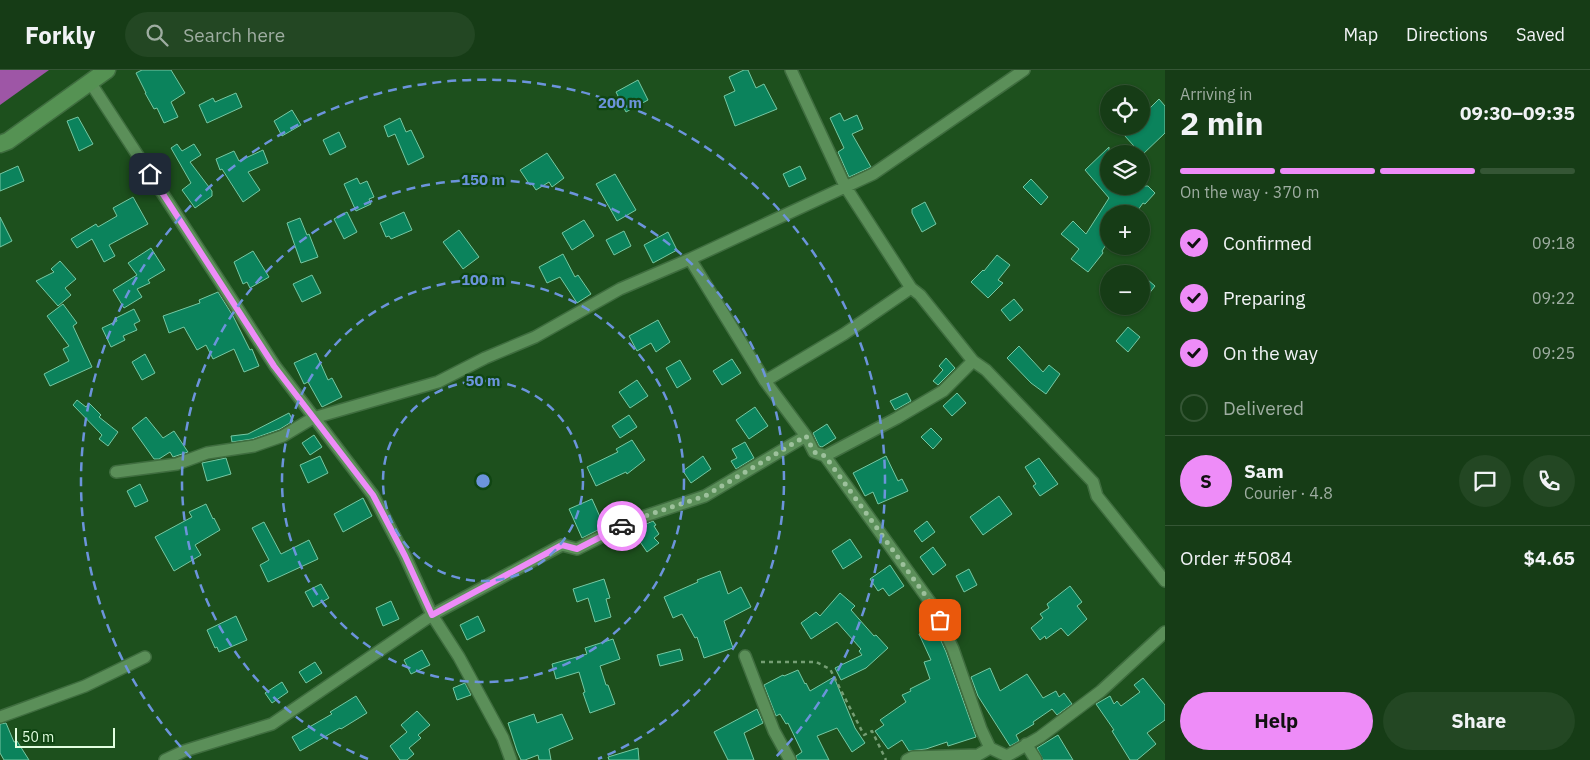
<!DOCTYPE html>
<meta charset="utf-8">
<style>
:root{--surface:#163c16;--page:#234723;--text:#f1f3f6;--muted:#9eada1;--line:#355635;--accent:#ee8cf8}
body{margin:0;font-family:"IBM Plex Sans",sans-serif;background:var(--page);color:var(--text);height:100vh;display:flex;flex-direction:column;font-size:19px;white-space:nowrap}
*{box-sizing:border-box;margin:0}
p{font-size:16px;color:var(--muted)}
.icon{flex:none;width:28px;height:28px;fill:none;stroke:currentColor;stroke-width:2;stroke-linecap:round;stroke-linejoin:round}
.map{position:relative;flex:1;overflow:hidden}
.panel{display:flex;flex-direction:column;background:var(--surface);width:425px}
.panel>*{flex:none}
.fabs{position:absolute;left:1100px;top:15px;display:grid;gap:10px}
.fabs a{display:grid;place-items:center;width:50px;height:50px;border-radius:50%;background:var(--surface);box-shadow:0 1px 4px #0004,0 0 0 1px var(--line);font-size:25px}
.scale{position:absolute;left:15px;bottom:12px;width:100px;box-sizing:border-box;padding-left:5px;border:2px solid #e2fee0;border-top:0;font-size:14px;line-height:18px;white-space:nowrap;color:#e2fee0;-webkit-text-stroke:4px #104512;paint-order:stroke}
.pin{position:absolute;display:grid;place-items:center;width:42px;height:42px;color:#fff;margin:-21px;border-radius:10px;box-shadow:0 2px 8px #0006}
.courier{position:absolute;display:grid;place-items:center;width:50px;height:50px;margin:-25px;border:4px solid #ee8cf8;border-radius:50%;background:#fff;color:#222;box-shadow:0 1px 6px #0007}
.summary em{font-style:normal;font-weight:700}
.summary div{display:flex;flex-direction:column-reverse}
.summary{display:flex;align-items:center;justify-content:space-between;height:85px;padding:0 15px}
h1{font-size:32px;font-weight:700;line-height:38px}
.bar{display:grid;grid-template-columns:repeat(4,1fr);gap:8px 5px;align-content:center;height:60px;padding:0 15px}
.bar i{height:6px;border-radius:4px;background:var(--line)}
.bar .selected{background:var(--accent)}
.bar p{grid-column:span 4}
.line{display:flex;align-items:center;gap:12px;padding:0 15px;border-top:1px solid var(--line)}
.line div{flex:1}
.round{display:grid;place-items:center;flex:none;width:52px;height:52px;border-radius:26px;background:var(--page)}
ol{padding:0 15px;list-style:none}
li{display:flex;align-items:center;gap:15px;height:55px}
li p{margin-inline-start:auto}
li .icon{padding:5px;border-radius:50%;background:var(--accent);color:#111;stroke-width:4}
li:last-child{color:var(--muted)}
li i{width:28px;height:28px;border:2px solid var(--line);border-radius:50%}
.action{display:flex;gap:10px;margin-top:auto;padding:10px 15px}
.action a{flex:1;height:58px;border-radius:30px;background:var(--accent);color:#111;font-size:20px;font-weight:700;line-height:58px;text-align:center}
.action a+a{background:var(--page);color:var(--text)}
header{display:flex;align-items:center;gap:30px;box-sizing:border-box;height:70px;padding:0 25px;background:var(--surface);border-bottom:1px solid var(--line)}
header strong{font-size:24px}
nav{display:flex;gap:28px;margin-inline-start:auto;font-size:18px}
.search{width:350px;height:45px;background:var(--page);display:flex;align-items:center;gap:12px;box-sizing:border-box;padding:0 18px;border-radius:28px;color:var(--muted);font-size:19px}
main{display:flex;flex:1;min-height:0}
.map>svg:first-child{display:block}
.forest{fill:#9e56a6}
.building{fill:#0b835c;stroke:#76c8a3}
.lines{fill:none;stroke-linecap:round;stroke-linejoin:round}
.street-casing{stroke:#3f6d3f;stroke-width:14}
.secondary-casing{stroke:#3f6d3f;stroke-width:19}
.path{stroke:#759e74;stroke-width:2.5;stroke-dasharray:4 4;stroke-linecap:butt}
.street{stroke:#5b8f59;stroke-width:11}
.secondary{stroke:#559253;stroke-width:16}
.done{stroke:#9dc19c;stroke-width:5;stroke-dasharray:0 9}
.route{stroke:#ee8cf8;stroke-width:6}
.ring{fill:none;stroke:#6c94db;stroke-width:2.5;stroke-dasharray:9 6}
.centre{fill:#6c94db;stroke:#104512;stroke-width:2.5}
.ring-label{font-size:15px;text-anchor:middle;font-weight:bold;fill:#6c94db;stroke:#104512;stroke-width:4.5;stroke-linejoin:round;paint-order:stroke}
</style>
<header>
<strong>Forkly</strong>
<div class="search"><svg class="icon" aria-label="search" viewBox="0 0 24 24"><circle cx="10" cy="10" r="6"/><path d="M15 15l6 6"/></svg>Search here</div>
<nav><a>Map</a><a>Directions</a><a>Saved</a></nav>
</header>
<main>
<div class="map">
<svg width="1165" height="690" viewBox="0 0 1165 690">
<rect width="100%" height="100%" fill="#1d501d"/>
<path class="forest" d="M 0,0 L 49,0 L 0,35 Z"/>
<path class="building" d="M 142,0 L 171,0 L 185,23 L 171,32 L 178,47 L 164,53 L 157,38 L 154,39 L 145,23 L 146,23 L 136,3 Z
M 744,0 L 748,0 L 756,18 L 764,14 L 777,39 L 735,56 L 724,26 L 735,21 L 729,7 Z
M 638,10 L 648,30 L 626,42 L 616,22 Z
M 236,23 L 242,37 L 207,53 L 199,35 L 213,28 L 215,32 Z
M 1159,29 L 1165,36 L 1165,63 L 1142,85 L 1116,56 L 1141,56 L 1141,47 Z
M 292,40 L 301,55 L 282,66 L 274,51 Z
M 840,43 L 844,51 L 857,45 L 863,59 L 852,64 L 871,97 L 849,107 L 838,82 L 844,78 L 830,48 Z
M 78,47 L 93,74 L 79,81 L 67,51 Z
M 400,48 L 406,62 L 411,60 L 424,87 L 408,95 L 395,64 L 388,67 L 384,56 Z
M 339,62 L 346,77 L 330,85 L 323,70 Z
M 177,74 L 182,81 L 194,74 L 201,85 L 190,92 L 212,121 L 212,126 L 195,138 L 182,120 L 191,113 L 171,78 Z
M 1109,77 L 1109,116 L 1148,116 L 1155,123 L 1145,134 L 1143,133 L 1135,144 L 1109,144 L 1109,148 L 1102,159 L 1109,166 L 1109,170 L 1102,181 L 1103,183 L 1088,202 L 1071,189 L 1079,179 L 1061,164 L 1073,151 L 1086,164 L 1109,128 L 1085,100 Z
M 263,80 L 268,93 L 248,102 L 260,120 L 243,132 L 222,99 L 220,100 L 216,89 L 234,81 L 239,91 Z
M 547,83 L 564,108 L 552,117 L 549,112 L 536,120 L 532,114 L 530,115 L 520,100 Z
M 18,96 L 24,111 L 0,121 L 0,104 Z
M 800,96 L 806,109 L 789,117 L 783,104 Z
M 615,104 L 636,140 L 617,151 L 596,114 Z
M 357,108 L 360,114 L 367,111 L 374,127 L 369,129 L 371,134 L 356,141 L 344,114 Z
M 1031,109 L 1048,127 L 1041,135 L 1023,117 Z
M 133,127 L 148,154 L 109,175 L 115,186 L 104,192 L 92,169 L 77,178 L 71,169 L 96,154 L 98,157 L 117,146 L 113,138 Z
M 925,132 L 936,154 L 922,162 L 912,143 L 912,139 Z
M 347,142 L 357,162 L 344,169 L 334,149 Z
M 404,142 L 412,160 L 391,169 L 389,166 L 386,167 L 380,153 Z
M 0,147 L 12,171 L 0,177 Z
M 300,148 L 307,165 L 309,164 L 318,187 L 301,193 L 287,153 Z
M 584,150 L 594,166 L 572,180 L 562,163 Z
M 459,160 L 479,187 L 463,199 L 443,172 Z
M 624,161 L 631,176 L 614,185 L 606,170 Z
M 668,162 L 677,180 L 653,193 L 644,175 Z
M 151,178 L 165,200 L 148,210 L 150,213 L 137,219 L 142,227 L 124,238 L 113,220 L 137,205 L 128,193 Z
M 253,181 L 269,207 L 250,218 L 247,212 L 243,214 L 234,192 Z
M 563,184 L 575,207 L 578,205 L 591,224 L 577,233 L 560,207 L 547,213 L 539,197 Z
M 997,185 L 1010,195 L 998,210 L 1003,213 L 988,228 L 971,212 L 983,200 L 984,201 Z
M 60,191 L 76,209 L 65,218 L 71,225 L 58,236 L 36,211 L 54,202 L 51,199 Z
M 1141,204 L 1155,216 L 1141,234 Z
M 312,205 L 321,223 L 302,232 L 293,214 Z
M 218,222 L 233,246 L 250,280 L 252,279 L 259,296 L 244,302 L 234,279 L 213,289 L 206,275 L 197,280 L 184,257 L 169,263 L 163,246 L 200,233 L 199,230 Z
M 1014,229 L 1023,240 L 1010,251 L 1001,240 Z
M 63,234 L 77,253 L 73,256 L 92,297 L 50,316 L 44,304 L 69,291 L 63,279 L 69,276 L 47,246 Z
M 134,239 L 140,251 L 134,254 L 137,260 L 123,266 L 125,270 L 111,277 L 102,258 L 117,251 L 116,248 Z
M 658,250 L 670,272 L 656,282 L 651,273 L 637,281 L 629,266 Z
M 1128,257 L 1140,267 L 1128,282 L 1116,271 Z
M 1019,276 L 1043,302 L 1049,295 L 1060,304 L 1046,324 L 1031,313 L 1007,288 Z
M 316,283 L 328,310 L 332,308 L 342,327 L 322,337 L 308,312 L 304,314 L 294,293 Z
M 145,284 L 155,303 L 142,310 L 132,292 Z
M 946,288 L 955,298 L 938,315 L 933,311 L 943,300 L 939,296 Z
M 732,289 L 741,303 L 722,315 L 713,301 Z
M 680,290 L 691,309 L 677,318 L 666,298 Z
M 637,310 L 648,326 L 630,338 L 619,322 Z
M 907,323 L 911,331 L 895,340 L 890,331 Z
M 957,323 L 966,333 L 952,346 L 943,336 Z
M 77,330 L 86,337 L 89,333 L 101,345 L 99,347 L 118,362 L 108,376 L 99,369 L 102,365 L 73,335 Z
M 755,337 L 768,356 L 749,369 L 736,350 Z
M 289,343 L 293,351 L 280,359 L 252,369 L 232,372 L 231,366 L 248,364 Z
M 629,345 L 637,357 L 620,368 L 612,356 Z
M 146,347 L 163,368 L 174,361 L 188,382 L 173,387 L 170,382 L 159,389 L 154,389 L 132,358 Z
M 827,354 L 836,368 L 822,377 L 819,376 L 813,363 Z
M 931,358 L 942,369 L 933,379 L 921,367 Z
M 314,365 L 322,377 L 310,385 L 302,373 Z
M 632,370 L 645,390 L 627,404 L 626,402 L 596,416 L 587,397 L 618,382 L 616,379 Z
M 745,372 L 754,388 L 736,399 L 731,391 L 737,388 L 732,379 Z
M 320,386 L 328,403 L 308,413 L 300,395 Z
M 703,386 L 711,399 L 691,413 L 683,401 Z
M 886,386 L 898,411 L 902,409 L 908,421 L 878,434 L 873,422 L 865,426 L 853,403 Z
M 226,388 L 231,404 L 207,411 L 202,393 Z
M 1039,388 L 1058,414 L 1040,426 L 1033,416 L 1036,414 L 1025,397 Z
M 140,414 L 148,431 L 135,437 L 127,421 Z
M 999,426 L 1012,444 L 983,465 L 970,447 Z
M 363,428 L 372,446 L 343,462 L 334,444 Z
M 592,429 L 601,449 L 620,440 L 624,447 L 582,468 L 569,439 Z
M 206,434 L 213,449 L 214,448 L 220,460 L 195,475 L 201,485 L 174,501 L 155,467 L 192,447 L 189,442 Z
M 653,451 L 656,455 L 654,456 L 659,464 L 654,468 L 659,473 L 647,482 L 632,460 Z
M 927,451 L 935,462 L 922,472 L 914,461 Z
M 264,452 L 281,484 L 309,470 L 318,489 L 268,512 L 260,495 L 269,490 L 252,458 Z
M 850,469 L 862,487 L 843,499 L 832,481 Z
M 933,477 L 946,495 L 933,505 L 920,487 Z
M 890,495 L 904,516 L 889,526 L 883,518 L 878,521 L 870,509 Z
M 969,499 L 977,515 L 964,522 L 956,506 Z
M 720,501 L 728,524 L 741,517 L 751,537 L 724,551 L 733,578 L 704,588 L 697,567 L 695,568 L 682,544 L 673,548 L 664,527 L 698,512 L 697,510 Z
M 604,509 L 610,528 L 606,529 L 611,547 L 595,552 L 588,528 L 577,532 L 573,519 Z
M 321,514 L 329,528 L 313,537 L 305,522 Z
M 1070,516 L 1082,532 L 1077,536 L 1087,549 L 1068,566 L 1061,558 L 1046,569 L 1045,566 L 1040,570 L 1031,558 L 1043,548 L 1040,544 L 1049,538 L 1047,534 Z
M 840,523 L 855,536 L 851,540 L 874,566 L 876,565 L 888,578 L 866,598 L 841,610 L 835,598 L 862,585 L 859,581 L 861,579 L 837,552 L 811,569 L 801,553 L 816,542 L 820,546 Z
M 391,531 L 399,549 L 383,556 L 376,538 Z
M 236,546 L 247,570 L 219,582 L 217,577 L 215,578 L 207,560 Z
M 478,546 L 485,561 L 467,570 L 460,555 Z
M 930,559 L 932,565 L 937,562 L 946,582 L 976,667 L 948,676 L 947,672 L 926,679 L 909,681 L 902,670 L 888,679 L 875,661 L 884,655 L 880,650 L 906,632 L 902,625 L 911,621 L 910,619 L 930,609 L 924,592 L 931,590 L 919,564 Z
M 613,569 L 620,589 L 600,596 L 606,615 L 608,615 L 615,634 L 590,643 L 583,623 L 585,622 L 579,602 L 556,609 L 552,594 L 587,584 L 585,578 Z
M 680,579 L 683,590 L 660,596 L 657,585 Z
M 422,580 L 430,595 L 411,604 L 404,590 Z
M 315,592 L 322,603 L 306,613 L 299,602 Z
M 990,598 L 1000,621 L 1027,604 L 1043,628 L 1056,621 L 1059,627 L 1064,623 L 1072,634 L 1057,645 L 1052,639 L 1033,652 L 1034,654 L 1016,665 L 1019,671 L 1010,676 L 978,626 L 971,607 Z
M 798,600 L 805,614 L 806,613 L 810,621 L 834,607 L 855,658 L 865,673 L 852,682 L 837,658 L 817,666 L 829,690 L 797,690 L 796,686 L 802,682 L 788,653 L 786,654 L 780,644 L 776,646 L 764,615 L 783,605 L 784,606 Z
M 1143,608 L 1165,635 L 1165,650 L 1147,663 L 1156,674 L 1137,690 L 1130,690 L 1112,661 L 1114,660 L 1096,634 L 1110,626 L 1114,634 L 1117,631 L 1121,636 L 1140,622 L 1134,615 Z
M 282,612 L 288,622 L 272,633 L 265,623 Z
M 465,613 L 471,625 L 457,630 L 453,618 Z
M 356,626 L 367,643 L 341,659 L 340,658 L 300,681 L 292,667 L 332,644 L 330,642 Z
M 757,639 L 763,653 L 744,663 L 754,690 L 728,690 L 714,662 Z
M 417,641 L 430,655 L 418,665 L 421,668 L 409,678 L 414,684 L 407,690 L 400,690 L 390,676 L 407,662 L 401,655 Z
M 534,644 L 537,653 L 562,644 L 573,669 L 549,679 L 551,690 L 539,690 L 538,685 L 525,690 L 521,690 L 517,681 L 508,653 Z
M 6,653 L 14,672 L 17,671 L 29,690 L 4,690 L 0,683 L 0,654 Z
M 1058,665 L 1073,690 L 1043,690 L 1037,678 Z
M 638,678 L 639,690 L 609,690 L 608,687 Z"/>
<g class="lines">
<defs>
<path id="street" d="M 791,0 L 845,116 L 911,218 L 920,225 L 973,291 L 986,300 L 1093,412 L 1097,426 L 1165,511
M 90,12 L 275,296 L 373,425 L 405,486 L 432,545 L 459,587 L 503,668 L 511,690
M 690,189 L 765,311 L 806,366 L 814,382 L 825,386 L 933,536 L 953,579 L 981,659 L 990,678
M 765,311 L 844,264 L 911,218
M 825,386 L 897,348 L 943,321 L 973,291
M 116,402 L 177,394 L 207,383 L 254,376 L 283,366 L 313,348 L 438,312 L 485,288 L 535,267 L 620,219 L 690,189 L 873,104 L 1024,0
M 745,586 L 774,661 L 790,690
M 0,647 L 85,616 L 145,587
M 1026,674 L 1036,690
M 165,690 L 184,681 L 272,654 L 432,545 L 562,475 L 577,479 L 636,449 L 705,426 L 806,366
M 907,690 L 913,687 L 978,685 L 990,678 L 1007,686 L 1040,667 L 1101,621 L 1165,562"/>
<path id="secondary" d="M 0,74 L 8,71 L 107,0"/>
</defs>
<use href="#street" class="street-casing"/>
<use href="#secondary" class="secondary-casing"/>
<path class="path" d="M 761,592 L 816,592 L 830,599 L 864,665 L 872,661 L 886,690"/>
<use href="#street" class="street"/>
<use href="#secondary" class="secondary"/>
</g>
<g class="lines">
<path class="done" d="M 622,456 L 636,449 L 705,426 L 806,366 L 814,382 L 825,386 L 933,536 L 940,550"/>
<path class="route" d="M 150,104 L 274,296 L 373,425 L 405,486 L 432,545 L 562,475 L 577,479 L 622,456"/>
</g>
<g class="ring">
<circle cx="483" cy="411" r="100"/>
<circle cx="483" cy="411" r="201"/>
<path d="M368 689A301 301 0 1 1 598 689"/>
<path d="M191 688A402 402 0 1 1 775 688"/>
</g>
<circle cx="483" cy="411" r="8" class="centre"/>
<g class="ring-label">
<text x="620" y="38">200 m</text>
<text x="483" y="115">150 m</text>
<text x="483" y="215">100 m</text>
<text x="483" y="316">50 m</text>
</g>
</svg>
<div class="fabs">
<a><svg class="icon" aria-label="locate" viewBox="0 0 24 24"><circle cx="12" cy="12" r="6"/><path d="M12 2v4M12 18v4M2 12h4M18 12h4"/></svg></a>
<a><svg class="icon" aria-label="layers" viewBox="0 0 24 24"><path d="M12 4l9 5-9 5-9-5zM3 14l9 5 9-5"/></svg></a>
<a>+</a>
<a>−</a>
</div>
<div class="scale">50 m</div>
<div class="pin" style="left:940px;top:550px;background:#ea580c"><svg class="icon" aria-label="bag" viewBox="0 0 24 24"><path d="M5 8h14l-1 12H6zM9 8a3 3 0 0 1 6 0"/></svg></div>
<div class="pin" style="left:150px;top:104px;background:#1f2937"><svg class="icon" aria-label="home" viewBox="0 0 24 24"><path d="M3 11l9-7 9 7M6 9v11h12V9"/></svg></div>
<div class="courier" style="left:622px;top:456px"><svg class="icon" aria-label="car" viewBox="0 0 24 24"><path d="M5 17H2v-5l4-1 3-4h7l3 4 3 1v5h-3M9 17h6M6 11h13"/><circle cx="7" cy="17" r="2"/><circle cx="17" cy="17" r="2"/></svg></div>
</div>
<section class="panel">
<div class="summary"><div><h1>2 min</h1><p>Arriving in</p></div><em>09:30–09:35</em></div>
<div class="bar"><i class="selected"></i><i class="selected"></i><i class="selected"></i><i></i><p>On the way · 370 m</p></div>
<ol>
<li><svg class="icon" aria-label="check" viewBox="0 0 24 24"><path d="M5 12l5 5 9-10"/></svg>Confirmed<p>09:18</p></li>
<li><svg class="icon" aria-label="check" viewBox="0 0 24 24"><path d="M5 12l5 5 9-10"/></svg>Preparing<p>09:22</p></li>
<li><svg class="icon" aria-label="check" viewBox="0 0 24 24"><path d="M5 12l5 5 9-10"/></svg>On the way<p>09:25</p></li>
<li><i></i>Delivered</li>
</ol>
<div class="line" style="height:90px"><b class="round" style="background:var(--accent);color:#111">S</b><div><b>Sam</b><p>Courier · 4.8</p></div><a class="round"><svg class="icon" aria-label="chat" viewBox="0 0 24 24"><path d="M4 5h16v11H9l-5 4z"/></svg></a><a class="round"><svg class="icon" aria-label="phone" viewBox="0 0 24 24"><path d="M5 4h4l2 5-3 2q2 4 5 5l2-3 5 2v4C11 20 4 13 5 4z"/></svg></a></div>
<div class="line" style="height:65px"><div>Order #5084</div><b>$4.65</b></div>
<div class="action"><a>Help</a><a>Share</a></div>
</section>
</main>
